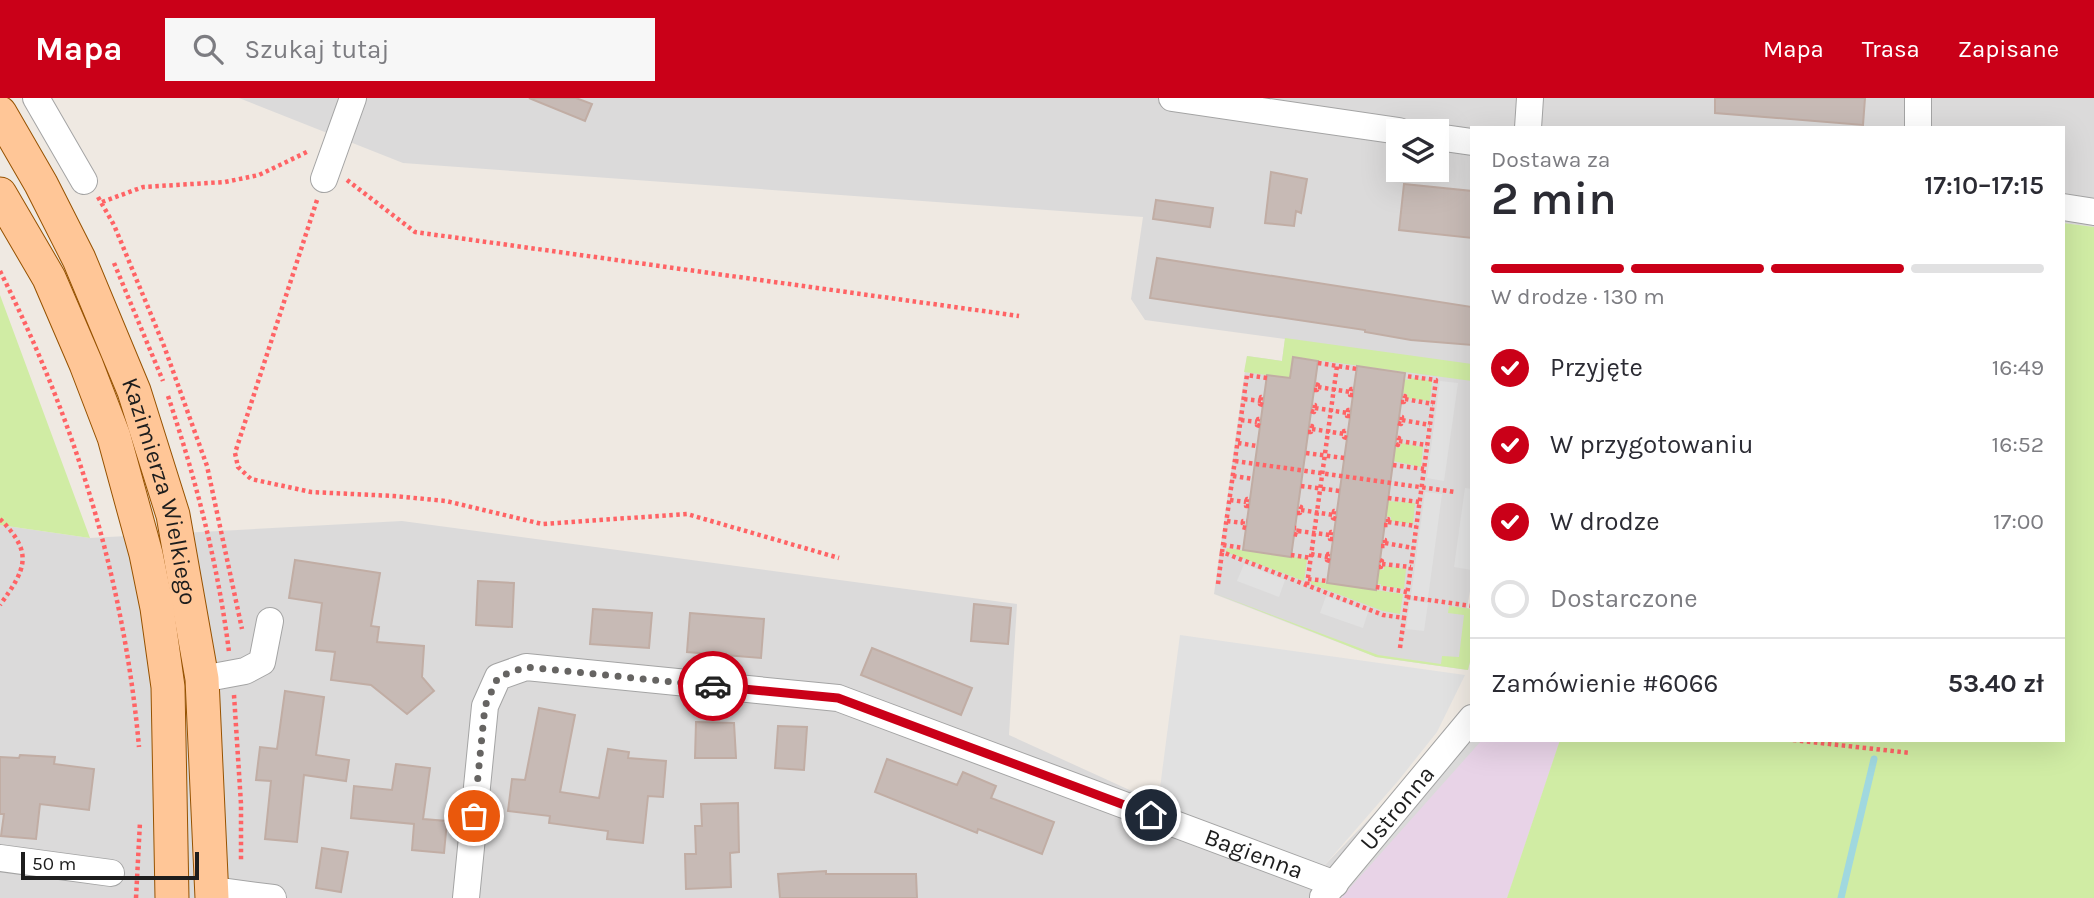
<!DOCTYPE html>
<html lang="pl">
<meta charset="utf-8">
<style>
:root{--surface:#fff;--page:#f7f7f7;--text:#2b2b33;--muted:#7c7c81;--line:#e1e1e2;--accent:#ca0018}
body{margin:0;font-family:Karla,sans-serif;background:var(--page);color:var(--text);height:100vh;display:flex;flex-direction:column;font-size:26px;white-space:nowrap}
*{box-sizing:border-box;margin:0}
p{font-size:23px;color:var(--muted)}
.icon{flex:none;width:38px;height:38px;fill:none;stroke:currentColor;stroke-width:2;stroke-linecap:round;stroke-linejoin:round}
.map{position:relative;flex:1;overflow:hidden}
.drawer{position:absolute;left:1470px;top:28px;width:595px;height:616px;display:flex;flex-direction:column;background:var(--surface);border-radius:0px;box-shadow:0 7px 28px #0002}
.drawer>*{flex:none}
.buttons{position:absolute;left:1386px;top:21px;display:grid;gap:14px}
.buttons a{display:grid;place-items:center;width:63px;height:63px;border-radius:0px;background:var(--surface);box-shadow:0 7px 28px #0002;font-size:35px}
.scale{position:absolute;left:21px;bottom:18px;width:178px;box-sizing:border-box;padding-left:7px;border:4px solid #1d1d1d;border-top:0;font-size:19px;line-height:24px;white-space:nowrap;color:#1d1d1d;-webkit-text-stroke:5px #fff;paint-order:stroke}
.pin{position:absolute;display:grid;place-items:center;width:60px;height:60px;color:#fff;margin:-30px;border:4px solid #fff;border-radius:50%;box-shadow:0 2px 7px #0007}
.courier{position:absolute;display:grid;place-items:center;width:70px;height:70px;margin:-35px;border:5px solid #ca0018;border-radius:50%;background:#fff;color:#222;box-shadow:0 2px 9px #0007}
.headline em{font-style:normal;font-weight:600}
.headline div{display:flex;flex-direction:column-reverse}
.headline{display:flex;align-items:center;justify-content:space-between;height:119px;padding:0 21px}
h1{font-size:46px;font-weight:600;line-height:52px}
.bar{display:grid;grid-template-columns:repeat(4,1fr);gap:10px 7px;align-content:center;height:84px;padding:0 21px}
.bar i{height:9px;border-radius:5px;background:var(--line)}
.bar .current{background:var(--accent)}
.bar p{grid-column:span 4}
.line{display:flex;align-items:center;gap:18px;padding:0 21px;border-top:2px solid var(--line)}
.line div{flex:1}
ol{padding:0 21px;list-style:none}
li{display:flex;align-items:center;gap:21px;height:77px}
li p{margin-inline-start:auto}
li .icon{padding:7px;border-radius:50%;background:var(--accent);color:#fff;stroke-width:4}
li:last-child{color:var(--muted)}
li i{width:38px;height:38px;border:4px solid var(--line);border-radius:50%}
header{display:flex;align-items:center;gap:42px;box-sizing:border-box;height:98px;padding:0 35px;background:var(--accent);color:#fff}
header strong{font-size:33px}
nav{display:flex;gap:38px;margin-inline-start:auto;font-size:24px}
.search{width:490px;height:63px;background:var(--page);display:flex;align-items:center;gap:18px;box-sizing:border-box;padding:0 24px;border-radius:0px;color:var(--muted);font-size:26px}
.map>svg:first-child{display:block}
.residential{fill:#dbdada;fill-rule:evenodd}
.industrial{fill:#e8d3e7}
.grass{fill:#d0eca4}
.parking{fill:#e1e1e1}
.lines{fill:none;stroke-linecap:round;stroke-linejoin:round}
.stream{stroke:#a0d8df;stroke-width:7}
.building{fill:#c7bab5;stroke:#c1ada4;stroke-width:2}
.minor-casing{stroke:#a4a4a4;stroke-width:28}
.major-casing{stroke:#965200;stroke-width:35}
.path{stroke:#ff6365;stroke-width:4.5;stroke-dasharray:3.5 3.5;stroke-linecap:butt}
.minor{stroke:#fff;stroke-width:26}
.major{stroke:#ffc697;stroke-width:33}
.done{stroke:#666462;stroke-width:7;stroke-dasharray:0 12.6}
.route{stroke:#ca0018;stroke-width:9}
.labels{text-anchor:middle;stroke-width:5;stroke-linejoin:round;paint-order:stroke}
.street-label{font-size:24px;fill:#1d1d1d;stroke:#fff}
</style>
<header>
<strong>Mapa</strong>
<div class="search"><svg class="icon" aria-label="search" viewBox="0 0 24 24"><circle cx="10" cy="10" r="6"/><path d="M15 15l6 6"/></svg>Szukaj tutaj</div>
<nav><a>Mapa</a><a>Trasa</a><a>Zapisane</a></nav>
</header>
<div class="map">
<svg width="2094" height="800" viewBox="0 0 2094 800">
<rect width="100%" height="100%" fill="#efe9e2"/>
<path class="residential" d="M 239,0 L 2094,0 L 2094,129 L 2063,125 L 2063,30 L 1472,30 L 1472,482 L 1467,510 L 1472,511 L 1472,555 L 1468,572 L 1376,559 L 1214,496 L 1247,258 L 1282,263 L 1285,241 L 1145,222 L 1131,201 L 1143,119 L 403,65 ZM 1398,33 L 1437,33 L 1437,72 L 1398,72 Z
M 402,423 L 1017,506 L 1009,637 L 1158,705 L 1324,768 L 1464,622 L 1472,621 L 1472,642 L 1560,642 L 1507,800 L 0,800 L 0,427 L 90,440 Z"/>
<path class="industrial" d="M 1482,642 L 1560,642 L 1507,800 L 1341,800 Z"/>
<path class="grass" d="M 2063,125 L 2094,129 L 2094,800 L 1507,800 L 1560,642 L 2063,642 Z
M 0,197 L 90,440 L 0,427 Z
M 1285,240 L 1472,266 L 1472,283 L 1294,259 L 1290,280 L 1244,274 L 1247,258 L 1282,263 Z
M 1410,280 L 1432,283 L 1430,303 L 1407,300 L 1407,296 L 1403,295 L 1404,281 L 1409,282 Z
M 1401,345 L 1423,349 L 1421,369 L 1393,363 L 1395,349 L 1400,350 Z
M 1387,403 L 1415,405 L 1413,426 L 1391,423 L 1391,419 L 1386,418 Z
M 1227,450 L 1307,461 L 1304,483 L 1226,454 Z
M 1384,468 L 1406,471 L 1404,491 L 1381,488 L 1381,486 L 1376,486 L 1378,471 L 1384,472 Z
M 1311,483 L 1403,496 L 1400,516 L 1383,513 L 1311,486 Z
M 1214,495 L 1378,557 L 1441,566 L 1442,558 L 1459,559 L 1464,517 L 1448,515 L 1449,508 L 1472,511 L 1472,555 L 1468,572 L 1376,559 Z"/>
<path class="parking" d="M 1440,283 L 1458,285 L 1444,383 L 1427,380 Z
M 1465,390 L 1472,391 L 1472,472 L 1454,469 Z
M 1425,394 L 1442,396 L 1428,500 L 1411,498 Z
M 1244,466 L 1285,482 L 1279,499 L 1237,483 Z
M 1326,498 L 1368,514 L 1363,530 L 1320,515 Z
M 1410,502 L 1428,505 L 1424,533 L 1406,531 Z
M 1180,537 L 1465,577 L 1437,634 L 1398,683 L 1324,768 L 1158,705 Z"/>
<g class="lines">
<path class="stream" d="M 1841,800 L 1874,661"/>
</g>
<path class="building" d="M 529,0 L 576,0 L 592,6 L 585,23 Z
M 1715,0 L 1865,0 L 1863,27 L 1715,15 Z
M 1271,74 L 1307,81 L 1301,115 L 1296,113 L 1294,128 L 1265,125 Z
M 1404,86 L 1472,93 L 1472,140 L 1399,132 Z
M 1156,102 L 1213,110 L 1210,129 L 1153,121 Z
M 1157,160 L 1472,209 L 1472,247 L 1411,242 L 1365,234 L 1365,232 L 1150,200 Z
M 1293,259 L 1318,263 L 1291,459 L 1243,452 L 1267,277 L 1290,280 Z
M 1357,268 L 1405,275 L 1376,492 L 1327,485 Z
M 295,462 L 380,475 L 371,528 L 379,529 L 377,544 L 424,548 L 422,579 L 434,593 L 407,616 L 371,587 L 331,582 L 335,554 L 316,552 L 322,505 L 289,500 Z
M 478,483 L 514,485 L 512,529 L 476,527 Z
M 974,506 L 1011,510 L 1008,546 L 971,543 Z
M 593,511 L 652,515 L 649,550 L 590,546 Z
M 690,515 L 764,521 L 761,560 L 687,554 Z
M 872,550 L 972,590 L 961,617 L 861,577 Z
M 285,593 L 324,599 L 316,657 L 349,662 L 346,683 L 304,677 L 297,744 L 265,741 L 271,683 L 256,682 L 260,649 L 277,651 Z
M 539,610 L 575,617 L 560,694 L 599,700 L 608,651 L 629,654 L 628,660 L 666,663 L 663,699 L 648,698 L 643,745 L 607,741 L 608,733 L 549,725 L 550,718 L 508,713 L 512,681 L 525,682 Z
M 696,624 L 734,625 L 736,660 L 695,660 Z
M 778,628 L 807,629 L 804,672 L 775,670 Z
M 20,657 L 55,659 L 54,666 L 94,671 L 89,712 L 40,706 L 36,741 L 1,738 L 4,716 L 0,716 L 0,659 L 19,660 Z
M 887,661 L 957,687 L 963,674 L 996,688 L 991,700 L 1054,724 L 1042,756 L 978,731 L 977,735 L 875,694 Z
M 396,666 L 430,670 L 423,721 L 447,723 L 444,755 L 412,752 L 414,726 L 351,720 L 354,688 L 392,692 Z
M 738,705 L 739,754 L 730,755 L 731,789 L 686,791 L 685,756 L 696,756 L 695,728 L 702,728 L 701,706 Z
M 322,750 L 348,754 L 341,794 L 316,790 Z
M 826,773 L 826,776 L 916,776 L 917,800 L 780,800 L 778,776 Z"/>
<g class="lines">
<defs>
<g id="minor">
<path d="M 36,0 L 84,83"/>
<path d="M 1172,0 L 1399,33"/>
<path d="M 1528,30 L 1530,0"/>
<path d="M 1918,30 L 1918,0"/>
<path d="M 1437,39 L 1472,44"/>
<path d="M 324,81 L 353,0"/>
<path d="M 2063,109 L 2094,114"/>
<path d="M 202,581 L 245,573 L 262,564 L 270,523"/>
<path d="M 0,760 L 111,775"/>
<path d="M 212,792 L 273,800"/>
<path id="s1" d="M 1323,799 L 1472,620"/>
<path id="s2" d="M 466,800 L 485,608 L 498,579 L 526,569 L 838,600 L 1335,786"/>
</g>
<g id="major">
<path id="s3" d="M 0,15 L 41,86 L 79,161 L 134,293 L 173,417 L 202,581 L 212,800"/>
<path d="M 0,96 L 49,180 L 86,266 L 114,339 L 146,456 L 157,510 L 168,589 L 172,800"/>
</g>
</defs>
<use href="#minor" class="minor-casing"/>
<use href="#major" class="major-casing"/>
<path class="path" d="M 347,82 L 415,134 L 1019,218
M 98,99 L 114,127 L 164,248 L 207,368 L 242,531
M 317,102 L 235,355 L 238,369 L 251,381 L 311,394 L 394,398 L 446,403 L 542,426 L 687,416 L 839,460
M 102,104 L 143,89 L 225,84 L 259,77 L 309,53
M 114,165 L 163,283
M 0,173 C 75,323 124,481 139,649
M 1318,265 L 1357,271
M 1267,280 L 1247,277 L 1222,454 L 1383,517 L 1404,520 L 1436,282 L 1405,278
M 1318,289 L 1350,294
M 1314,292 L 1317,292 L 1318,287 L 1315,286
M 1353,297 L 1350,297 L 1351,291 L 1354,291
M 168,298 C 196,382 218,466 229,554
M 1244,301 L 1261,303
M 1405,301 L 1433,306
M 1401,304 L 1404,304 L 1405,298 L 1402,298
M 1263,307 L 1260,306 L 1261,299 L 1264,300
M 1315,310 L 1348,315
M 1311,313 L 1314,314 L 1315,307 L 1312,307
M 1350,318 L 1347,318 L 1348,312 L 1351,312
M 1241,322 L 1257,324
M 1402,322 L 1430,327
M 1398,325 L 1401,326 L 1402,319 L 1399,318
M 1260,328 L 1257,327 L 1258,321 L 1261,321
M 1312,331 L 1344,336
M 1308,334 L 1311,334 L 1312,328 L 1309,328
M 1347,340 L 1344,339 L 1344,333 L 1348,333
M 1399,343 L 1427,347
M 1238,345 L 1257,348
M 1396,346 L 1398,347 L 1399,340 L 1396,340
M 1306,355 L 1344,360
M 1235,363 L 1455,394
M 1393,367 L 1424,371
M 1233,378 L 1253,381
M 1301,388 L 1340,393
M 1388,400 L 1419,404
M 1230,402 L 1246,404
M 1249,408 L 1246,408 L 1247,401 L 1250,402
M 1301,412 L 1333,417
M 1297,415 L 1300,415 L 1301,409 L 1298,408
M 0,421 C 34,455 26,471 0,507
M 1336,421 L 1333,420 L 1334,413 L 1337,414
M 1227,423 L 1243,425
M 1388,424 L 1416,428
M 1384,427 L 1388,427 L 1388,421 L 1385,421
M 1246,430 L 1242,429 L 1243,423 L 1247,423
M 1298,433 L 1330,437
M 1294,436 L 1298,437 L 1299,430 L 1295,430
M 1333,441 L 1330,441 L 1331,434 L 1334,435
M 1385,445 L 1413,450
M 1223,447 L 1243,450
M 1381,448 L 1385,448 L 1385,442 L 1382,441
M 1311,456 L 1328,459
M 1291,457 L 1311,460
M 1330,463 L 1327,462 L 1328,456 L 1331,456
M 1382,466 L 1411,469
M 1379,469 L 1381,469 L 1382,463 L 1380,462
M 1308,481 L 1327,483
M 1218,486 L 1222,454
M 1307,487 L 1337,268
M 1376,489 L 1407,494
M 1407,499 L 1472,508
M 1400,550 L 1404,520
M 234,597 L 241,706 L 241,763
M 1793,642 L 1911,655
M 136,800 L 140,724"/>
<use href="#minor" class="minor"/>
<use href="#major" class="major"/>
</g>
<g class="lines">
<path class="done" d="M 474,718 L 485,608 L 498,579 L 526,569 L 713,588"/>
<path class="route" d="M 713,588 L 838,600 L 1151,717"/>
</g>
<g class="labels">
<g class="street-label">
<text dy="8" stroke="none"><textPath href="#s3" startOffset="413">Kazimierza Wielkiego</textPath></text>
<text dy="8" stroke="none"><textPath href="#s1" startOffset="116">Ustronna</textPath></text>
<text dy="8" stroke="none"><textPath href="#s2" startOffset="1012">Bagienna</textPath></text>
</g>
</g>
</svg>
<div class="buttons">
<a><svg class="icon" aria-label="layers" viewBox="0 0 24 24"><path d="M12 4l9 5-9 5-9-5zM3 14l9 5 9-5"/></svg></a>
</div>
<div class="scale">50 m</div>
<div class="pin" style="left:474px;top:718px;background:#ea580c"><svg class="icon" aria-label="bag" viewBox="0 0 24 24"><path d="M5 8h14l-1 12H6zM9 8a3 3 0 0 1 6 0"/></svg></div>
<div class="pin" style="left:1151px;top:717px;background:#1f2937"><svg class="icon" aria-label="home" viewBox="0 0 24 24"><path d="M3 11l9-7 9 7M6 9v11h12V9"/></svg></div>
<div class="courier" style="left:713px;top:588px"><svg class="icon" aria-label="car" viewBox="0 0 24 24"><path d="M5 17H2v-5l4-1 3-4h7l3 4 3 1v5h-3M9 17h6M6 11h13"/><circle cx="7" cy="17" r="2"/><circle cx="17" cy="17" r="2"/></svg></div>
<section class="drawer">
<div class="headline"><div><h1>2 min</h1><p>Dostawa za</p></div><em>17:10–17:15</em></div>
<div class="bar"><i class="current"></i><i class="current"></i><i class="current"></i><i></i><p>W drodze · 130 m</p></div>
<ol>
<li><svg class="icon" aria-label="check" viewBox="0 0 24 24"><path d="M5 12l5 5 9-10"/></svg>Przyjęte<p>16:49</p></li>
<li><svg class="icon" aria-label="check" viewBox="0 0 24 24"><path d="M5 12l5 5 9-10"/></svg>W przygotowaniu<p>16:52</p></li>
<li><svg class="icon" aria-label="check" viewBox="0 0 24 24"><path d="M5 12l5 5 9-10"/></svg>W drodze<p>17:00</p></li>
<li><i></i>Dostarczone</li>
</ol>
<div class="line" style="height:91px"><div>Zamówienie #6066</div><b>53.40 zł</b></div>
</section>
</div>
